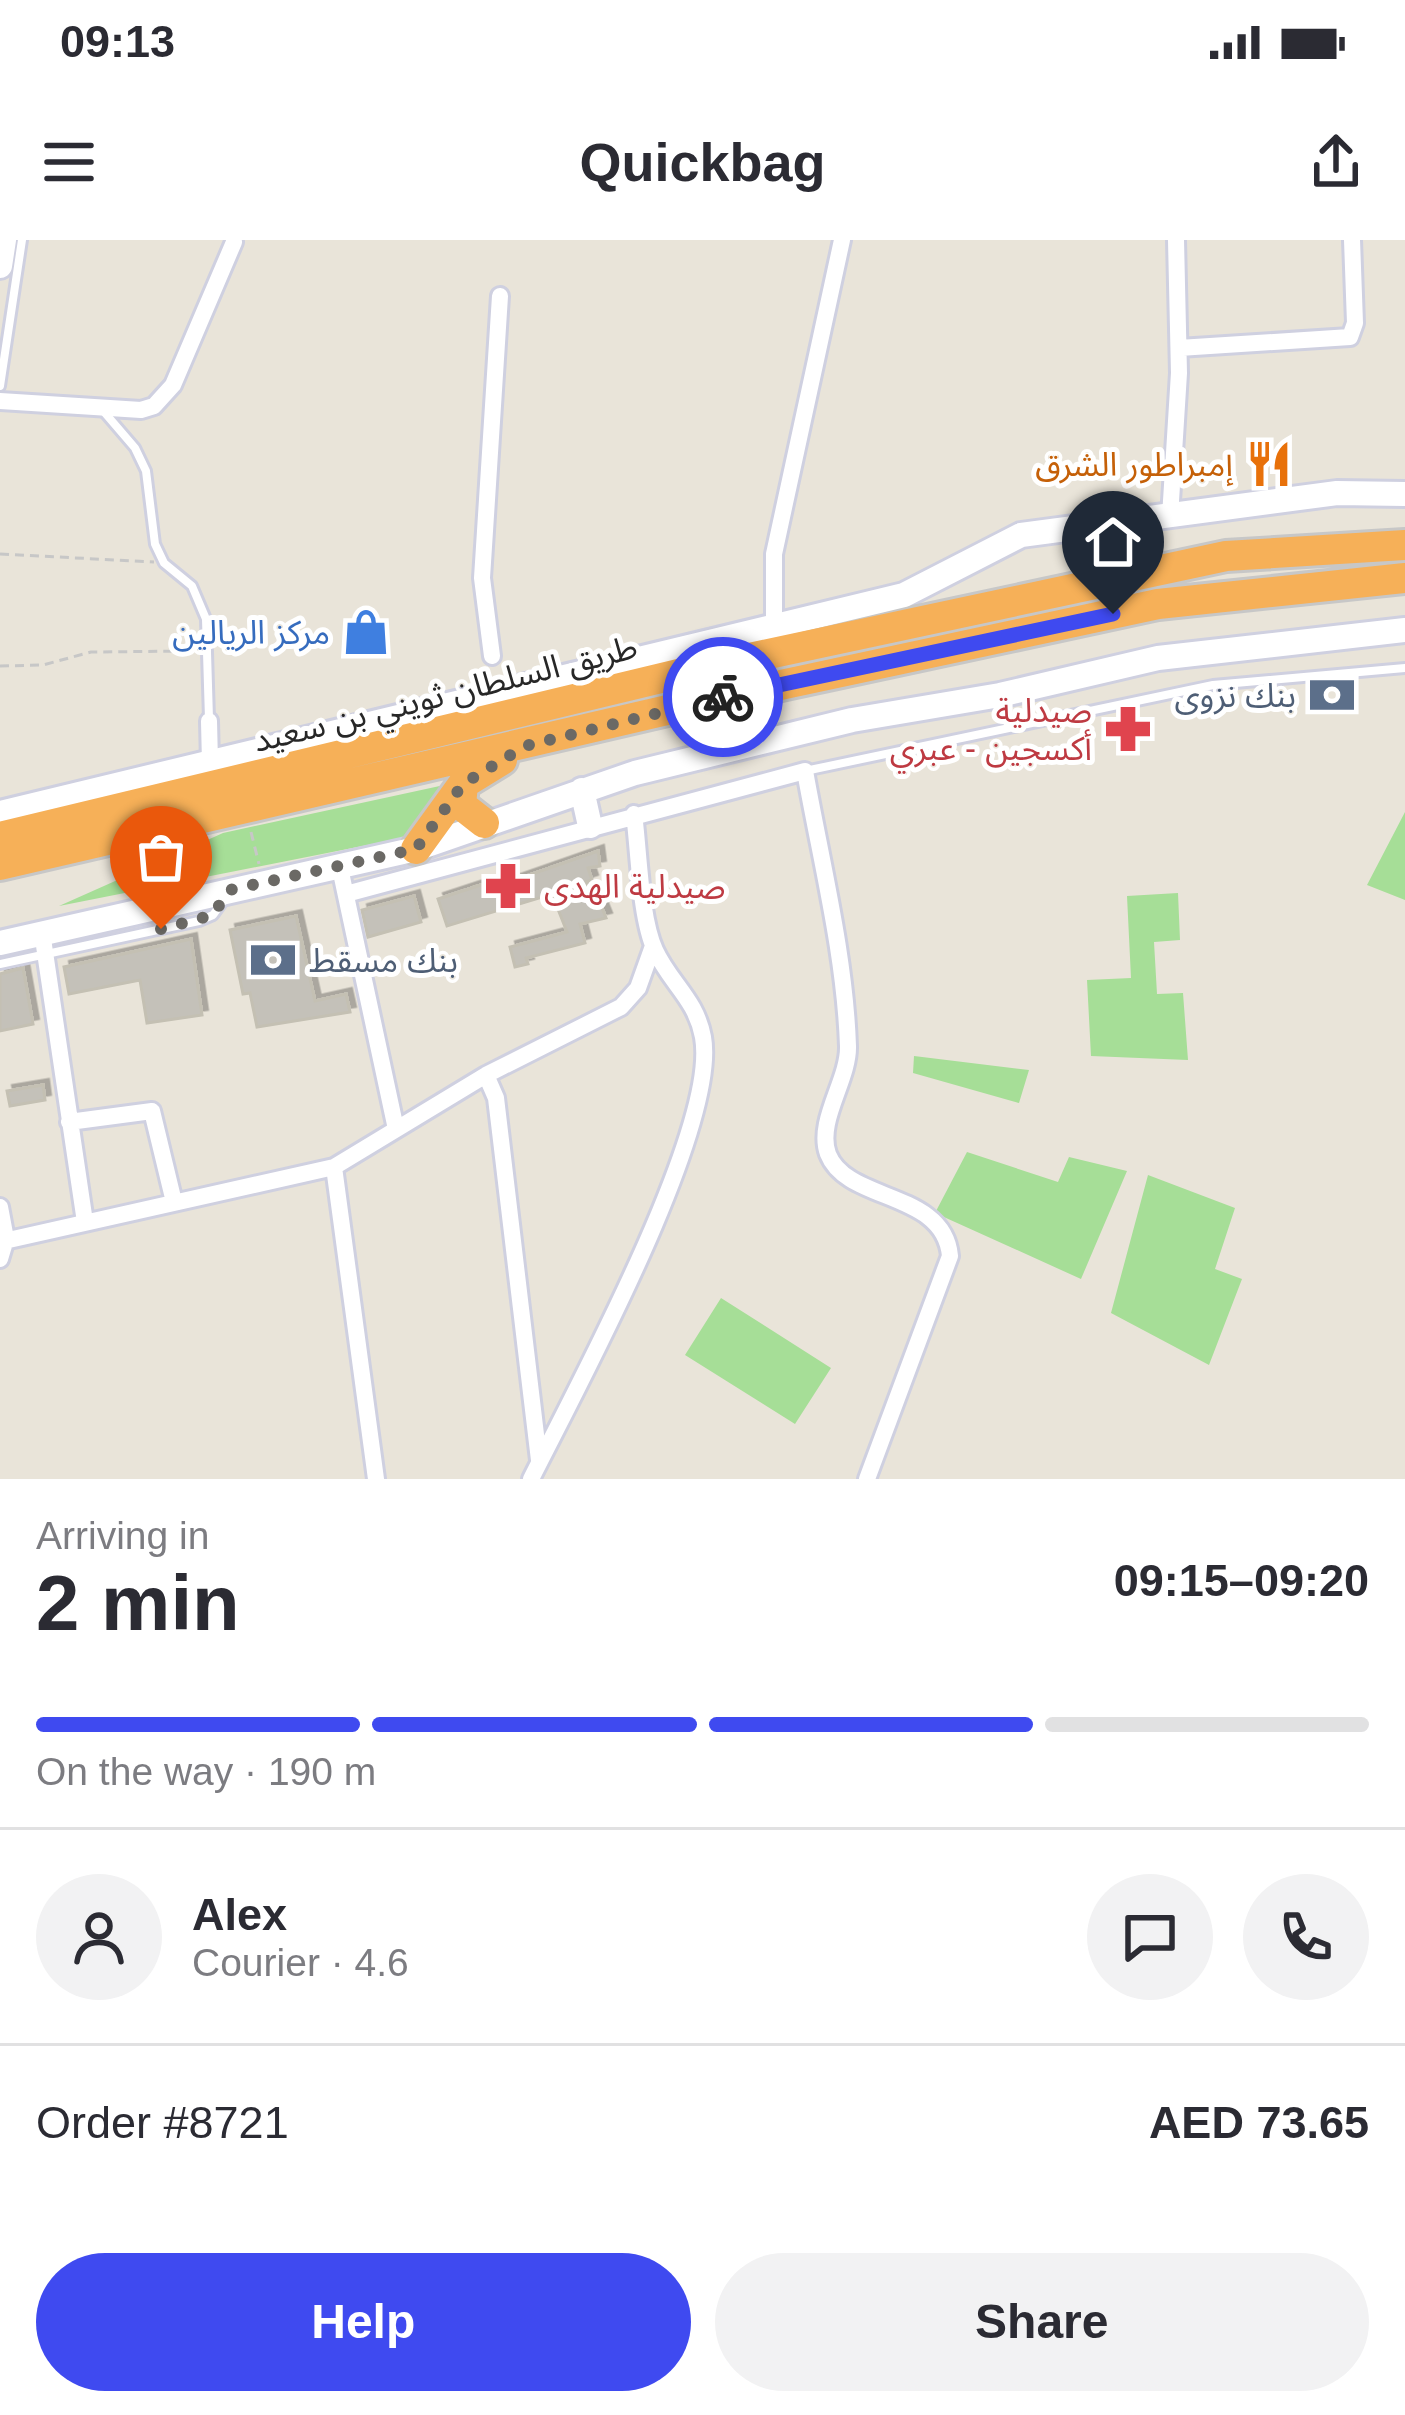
<!DOCTYPE html>
<meta charset="utf-8">
<style>
:root{--surface:#fff;--page:#f2f2f3;--text:#2b2b33;--muted:#7c7c81;--line:#e1e1e2;--accent:#3f4af0}
body{margin:0;font-family:Arial,"Noto Sans Arabic",sans-serif;background:var(--page);color:var(--text);height:100vh;display:flex;flex-direction:column;font-size:45px;white-space:nowrap}
*{box-sizing:border-box;margin:0}
p{font-size:39px;color:var(--muted)}
.icon{flex:none;width:66px;height:66px;fill:none;stroke:currentColor;stroke-width:2;stroke-linecap:round;stroke-linejoin:round}
.map{position:relative;height:1239px;overflow:hidden}
.details{display:flex;flex-direction:column;background:var(--surface);flex:1}
.details>*{flex:none}
.pin{position:absolute;display:grid;place-items:center;width:102px;height:102px;color:#fff;margin:-123px -51px;border-radius:50% 50% 50% 0;rotate:-45deg;box-shadow:0 0 12px #0007}
.pin .icon{rotate:45deg}
.courier{position:absolute;display:grid;place-items:center;width:120px;height:120px;margin:-60px;border:9px solid #3f4af0;border-radius:50%;background:#fff;color:#222;box-shadow:0 3px 15px #0007}
.summary em{font-style:normal;font-weight:600}
.summary div{display:flex;flex-direction:column-reverse}
.summary{display:flex;align-items:center;justify-content:space-between;height:204px;padding:0 36px}
h1{font-size:78px;font-weight:600;line-height:90px}
.bar{display:grid;grid-template-columns:repeat(4,1fr);gap:18px 12px;align-content:center;height:144px;padding:0 36px}
.bar i{height:15px;border-radius:9px;background:var(--line)}
.bar .selected{background:var(--accent)}
.bar p{grid-column:span 4}
.line{display:flex;align-items:center;gap:30px;padding:0 36px;border-top:3px solid var(--line)}
.line div{flex:1}
.round{display:grid;place-items:center;flex:none;width:126px;height:126px;border-radius:63px;background:var(--page)}
.primary-button{display:flex;gap:24px;margin-top:auto;padding:24px 36px}
.primary-button a{flex:1;height:138px;border-radius:72px;background:var(--accent);color:#fff;font-size:48px;font-weight:600;line-height:138px;text-align:center}
.primary-button a+a{background:var(--page);color:var(--text)}
.status{display:flex;justify-content:space-between;align-items:center;height:84px;padding:0 60px;background:var(--surface);direction:ltr}
.status svg{height:33px;fill:currentColor}
header{display:flex;justify-content:space-between;align-items:center;height:156px;padding:0 36px;background:var(--surface);font-size:54px;font-weight:600}
.map>svg:first-child{display:block}
.green{fill:#a6de97}
.building{fill:#c4c1b9;stroke:#c4c0b3;stroke-width:3;filter:url(#shadow)}
.lines{fill:none;stroke-linecap:round;stroke-linejoin:round}
.lane-casing{stroke:#cfd0e0;stroke-width:14}
.street-casing{stroke:#cfd0e0;stroke-width:22}
.secondary-casing{stroke:#cfd0e0;stroke-width:30}
.highway-casing{stroke:#c7c7c7;stroke-width:36}
.path{stroke:#c7c7c7;stroke-width:3;stroke-dasharray:9 6;stroke-linecap:butt}
.lane{stroke:#fff;stroke-width:8}
.street{stroke:#fff;stroke-width:16}
.secondary{stroke:#fff;stroke-width:24}
.highway{stroke:#f6b058;stroke-width:30}
.done{stroke:#6b6965;stroke-width:12;stroke-dasharray:0 21.6}
.route{stroke:#3f4af0;stroke-width:15}
.labels{text-anchor:middle;stroke-width:10;stroke-linejoin:round;paint-order:stroke}
.food-label{font-size:33px;fill:#c56008;stroke:#fff;text-anchor:end}
.shop-label{font-size:33px;fill:#366cbe;stroke:#fff;text-anchor:end}
.street-label{font-size:33px;fill:#272727;stroke:#fff}
.service-label{font-size:33px;fill:#4e5e75;stroke:#fff;text-anchor:end}
.health-label{font-size:33px;fill:#be3a42;stroke:#fff;text-anchor:end}
</style>
<div class="status"><b>09:13</b><svg viewBox="0 0 49 12"><path d="M0 12V9h3v3zM5 12V6h3v6zM10 12V3h3v9zM15 12V0h3v12zM26 1h20v11H26zM47 4h2v5h-2z"/></svg></div>
<header><svg class="icon" aria-label="menu" viewBox="0 0 24 24"><path d="M4 6h16M4 12h16M4 18h16"/></svg>Quickbag<svg class="icon" aria-label="share" viewBox="0 0 24 24"><path d="M12 15V3M7 8l5-5 5 5M5 13v7h14v-7"/></svg></header>
<div class="map">
<svg width="1405" height="1239" viewBox="0 0 1405 1239">
<defs>
<filter id="shadow"><feDropShadow dx="5.5" dy="-5.5" stdDeviation="0" flood-color="#0004"/></filter>
</defs>
<rect width="100%" height="100%" fill="#e9e4d9"/>
<path class="green" d="M 449,544 L 403,598 L 59,666 L 223,593 Z
M 1405,572 L 1405,660 L 1367,645 Z
M 1178,653 L 1180,700 L 1154,702 L 1157,754 L 1183,753 L 1188,820 L 1091,816 L 1087,740 L 1131,738 L 1127,656 Z
M 914,816 L 1029,830 L 1019,863 L 913,833 Z
M 967,912 L 1058,942 L 1069,917 L 1127,931 L 1081,1039 L 935,973 Z
M 1148,935 L 1235,968 L 1215,1029 L 1242,1039 L 1209,1125 L 1111,1073 Z
M 721,1058 L 831,1128 L 795,1184 L 685,1115 Z"/>
<path class="building" d="M 598,611 L 600,626 L 588,628 L 592,640 L 586,642 L 590,665 L 600,663 L 606,678 L 580,684 L 585,703 L 526,718 L 528,724 L 515,727 L 510,707 L 567,692 L 552,654 L 447,686 L 438,659 L 490,642 L 492,648 Z
M 414,656 L 421,682 L 368,697 L 362,670 Z
M 296,676 L 315,761 L 346,754 L 350,772 L 257,787 L 250,753 L 243,754 L 230,690 Z
M 191,699 L 202,775 L 147,783 L 140,740 L 69,754 L 64,727 Z
M 23,728 L 33,784 L 0,791 L 0,734 Z
M 43,845 L 45,860 L 10,866 L 7,851 Z"/>
<g class="lines">
<defs>
<path id="lane" d="M 0,146 L 22,0
M 105,173 L 135,208 L 146,231 L 155,304 L 164,323 L 192,346 L 206,379 L 209,479
M 805,531 L 1213,445 L 1405,428
M 0,724 L 199,681 L 213,675 L 226,657"/>
<path id="street" d="M 1179,108 L 1350,97 L 1355,83 L 1352,0
M 0,161 L 141,170 L 154,166 L 173,145 L 234,2
M 1170,277 L 1179,133 L 1176,0
M 774,385 L 774,314 L 842,0
M 492,416 L 482,338 L 500,56
M 209,481 L 210,523
M 340,628 L 396,889
M 346,654 L 805,531 C 821,621 845,715 848,806 C 849,840 816,881 828,914 C 847,963 944,950 950,1016 L 867,1239
M 42,692 L 85,982
M 486,835 L 496,858 L 539,1220
M 69,882 L 152,871 L 174,962
M 334,927 L 376,1239
M 0,967 L 6,999 L 0,1019
M 0,1002 L 334,927 L 486,835 L 621,767 L 638,748 L 653,706
M 531,1239 C 576,1149 719,887 703,797 C 696,759 670,743 655,710 C 640,677 639,611 634,574"/>
<path id="secondary" d="M 0,26 L 4,0
M 582,550 L 590,586
M 0,573 L 904,355 L 1021,295 L 1337,253 L 1405,254
M 0,703 L 416,609 L 635,533 L 852,480 L 1000,455 L 1158,418 L 1405,390"/>
<path id="highway" d="M 463,544 L 461,565 L 484,583
M 0,597 L 703,428 L 1226,316 L 1405,305
M 416,609 L 463,544 L 502,520
M 0,625 L 706,461 L 1158,364 L 1405,338"/>
</defs>
<use href="#lane" class="lane-casing"/>
<use href="#street" class="street-casing"/>
<use href="#secondary" class="secondary-casing"/>
<use href="#highway" class="highway-casing"/>
<path class="path" d="M 0,314 L 154,322
M 0,426 L 43,425 L 91,412 L 194,411
M 251,592 L 259,624"/>
<use href="#lane" class="lane"/>
<use href="#street" class="street"/>
<use href="#secondary" class="secondary"/>
<use href="#highway" class="highway"/>
</g>
<g class="lines">
<path class="done" d="M 161,689 L 213,675 L 229,650 L 416,609 L 463,544 L 525,506 L 723,457"/>
<path class="route" d="M 723,457 L 1113,374"/>
</g>
<defs>
<symbol id="restaurant-bare" viewBox="-9 -9 18 18"><path d="M-5-6h1v4h1v-4h1v4h1v-4h1v5L-1.5 .5V6h-2V.5L-5-1ZM5-6V6H3V1.5H1.5Q1.5-4 5-6Z" fill="#e8710a" stroke="#fff" stroke-width="2.5" paint-order="stroke"/></symbol>
<symbol id="shop-bare" viewBox="-9 -9 18 18"><path d="M-5-2.5h2.3a2.7 3.5 0 0 1 5.4 0H5L5.5 6h-11ZM-1.5-2.5h3a1.5 2.3 0 0 0-3 0Z" fill="#3f7fe0" stroke="#fff" stroke-width="2.5" paint-order="stroke"/></symbol>
<symbol id="bank-bare" viewBox="-9 -9 18 18"><path d="M-6-4H6V4H-6ZM0-2.3a2.3 2.3 0 1 0 0 4.6a2.3 2.3 0 1 0 0-4.6Z" fill="#5c6f8a" stroke="#fff" stroke-width="2.5" paint-order="stroke"/></symbol>
<symbol id="pharmacy-bare" viewBox="-9 -9 18 18"><path d="M-2-6h4v4h4v4h-4v4h-4v-4h-4v-4h4Z" fill="#e0444e" stroke="#fff" stroke-width="2.5" paint-order="stroke"/></symbol>
</defs>
<g fill-rule="evenodd">
<use href="#restaurant-bare" x="1236" y="191" width="66" height="66"/>
<use href="#shop-bare" x="333" y="359" width="66" height="66"/>
<use href="#bank-bare" x="1299" y="422" width="66" height="66"/>
<use href="#pharmacy-bare" x="1095" y="456" width="66" height="66"/>
<use href="#pharmacy-bare" x="475" y="613" width="66" height="66"/>
<use href="#bank-bare" x="240" y="687" width="66" height="66"/>
</g>
<g class="labels">
<g class="food-label">
<text x="1233" y="236">إمبراطور الشرق</text>
</g>
<g class="shop-label">
<text x="330" y="404">مركز الريالين</text>
</g>
<g class="street-label">
<text transform="translate(445 453) rotate(-14)" y="12">طريق السلطان ثويني بن سعيد</text>
</g>
<g class="service-label">
<text x="1296" y="467">بنك نزوى</text>
<text x="309" y="732" text-anchor="start">بنك مسقط</text>
</g>
<g class="health-label">
<text x="1092" y="482">صيدلية<tspan x="1092" dy="38">أكسجين - عبري</tspan></text>
<text x="544" y="658" text-anchor="start">صيدلية الهدى</text>
</g>
</g>
</svg>
<div class="pin" style="left:161px;top:689px;background:#ea580c"><svg class="icon" aria-label="bag" viewBox="0 0 24 24"><path d="M5 8h14l-1 12H6zM9 8a3 3 0 0 1 6 0"/></svg></div>
<div class="pin" style="left:1113px;top:374px;background:#1f2937"><svg class="icon" aria-label="home" viewBox="0 0 24 24"><path d="M3 11l9-7 9 7M6 9v11h12V9"/></svg></div>
<div class="courier" style="left:723px;top:457px"><svg class="icon" aria-label="bike" viewBox="0 0 24 24"><circle cx="6" cy="16" r="4"/><circle cx="18" cy="16" r="4"/><path d="M6 16l4-8h5l3 8M10 8l3 8H6M13 5h3"/></svg></div>
</div>
<section class="details">
<div class="summary"><div><h1>2 min</h1><p>Arriving in</p></div><em>09:15–09:20</em></div>
<div class="bar"><i class="selected"></i><i class="selected"></i><i class="selected"></i><i></i><p>On the way · 190 m</p></div>
<div class="line" style="height:216px"><a class="round"><svg class="icon" aria-label="person" viewBox="0 0 24 24"><circle cx="12" cy="8" r="4"/><path d="M4 21q1-7 8-7t8 7"/></svg></a><div><b>Alex</b><p>Courier · 4.6</p></div><a class="round"><svg class="icon" aria-label="chat" viewBox="0 0 24 24"><path d="M4 5h16v11H9l-5 4z"/></svg></a><a class="round"><svg class="icon" aria-label="phone" viewBox="0 0 24 24"><path d="M5 4h4l2 5-3 2q2 4 5 5l2-3 5 2v4C11 20 4 13 5 4z"/></svg></a></div>
<div class="line" style="height:156px"><div>Order #8721</div><b>AED 73.65</b></div>
<div class="primary-button"><a>Help</a><a>Share</a></div>
</section>
